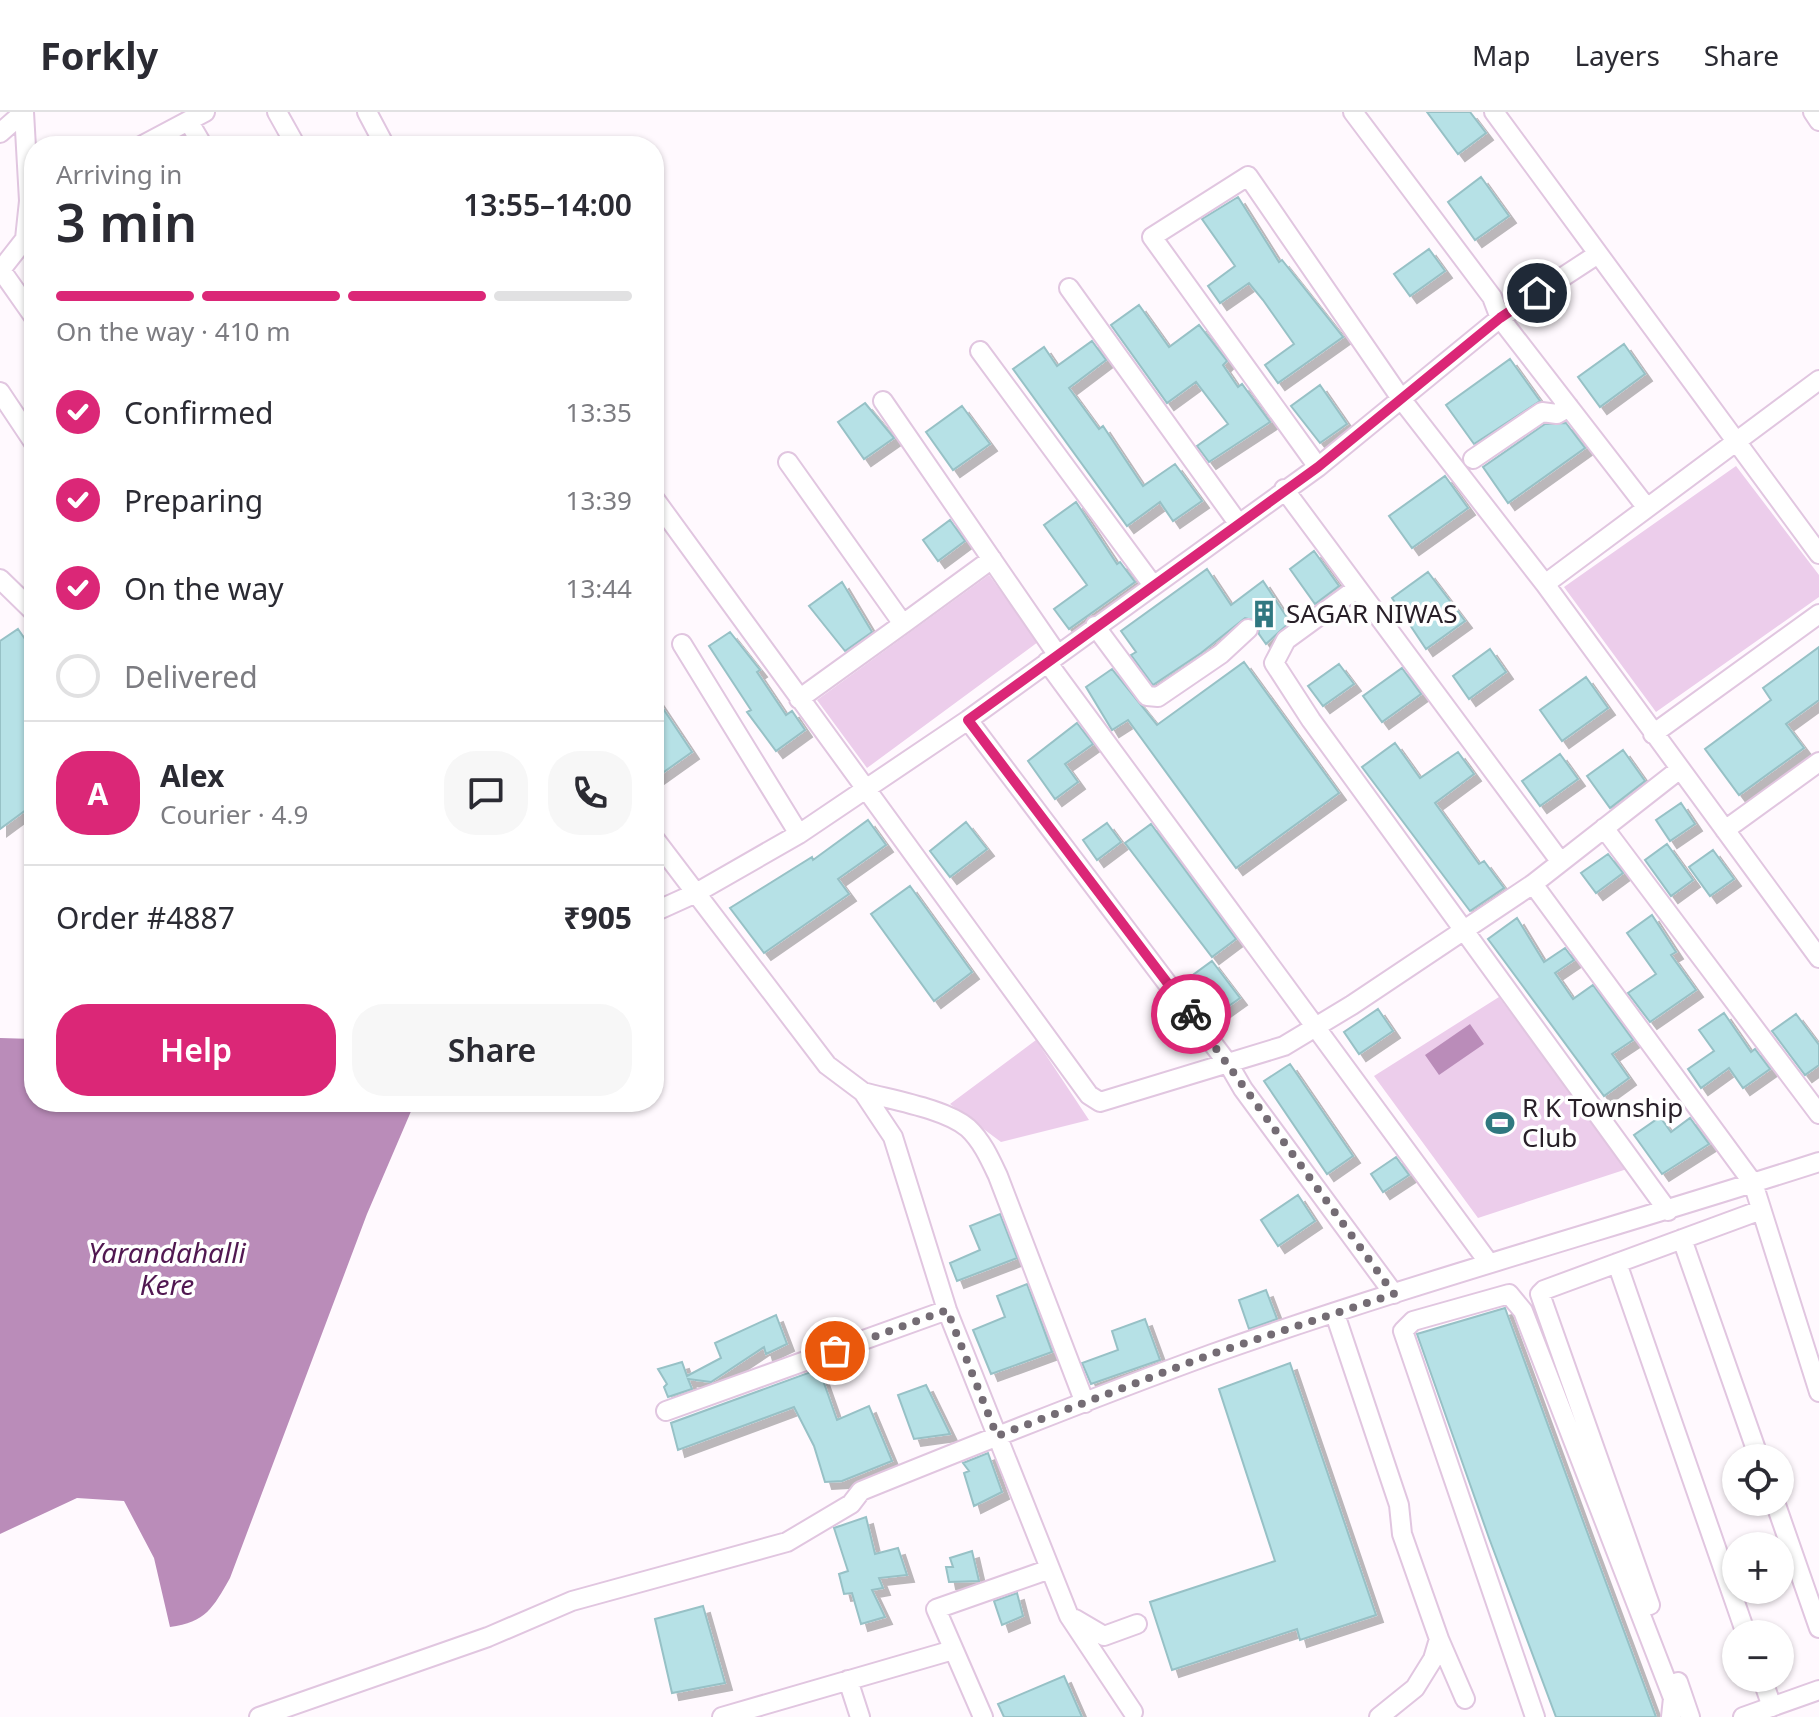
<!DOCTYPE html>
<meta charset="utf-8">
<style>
:root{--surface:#fff;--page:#f7f7f7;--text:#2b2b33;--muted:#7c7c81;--line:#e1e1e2;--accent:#db2777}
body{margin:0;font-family:"Noto Sans",sans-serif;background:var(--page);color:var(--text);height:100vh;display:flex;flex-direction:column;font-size:30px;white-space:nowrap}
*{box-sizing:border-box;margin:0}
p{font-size:26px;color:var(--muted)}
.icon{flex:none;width:44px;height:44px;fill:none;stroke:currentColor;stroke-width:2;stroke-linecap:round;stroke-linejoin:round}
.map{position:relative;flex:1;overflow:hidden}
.details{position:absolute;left:24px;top:24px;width:640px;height:976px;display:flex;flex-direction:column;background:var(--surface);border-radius:32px;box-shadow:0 2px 6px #0004}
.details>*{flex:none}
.buttons{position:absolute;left:1722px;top:1332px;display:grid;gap:16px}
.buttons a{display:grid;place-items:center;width:72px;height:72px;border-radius:50%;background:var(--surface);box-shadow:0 2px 6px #0004;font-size:40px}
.pin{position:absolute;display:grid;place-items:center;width:68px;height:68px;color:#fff;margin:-34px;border:4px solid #fff;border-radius:50%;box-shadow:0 2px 8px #0007}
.courier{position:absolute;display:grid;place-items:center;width:80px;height:80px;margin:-40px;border:6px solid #db2777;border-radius:50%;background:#fff;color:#222;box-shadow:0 2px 10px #0007}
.headline em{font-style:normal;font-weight:600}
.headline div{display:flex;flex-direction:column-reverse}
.headline{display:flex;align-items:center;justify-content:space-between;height:136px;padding:0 32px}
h1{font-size:52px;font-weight:600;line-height:60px}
.bar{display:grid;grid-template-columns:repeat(4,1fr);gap:12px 8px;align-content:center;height:96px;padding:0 32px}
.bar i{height:10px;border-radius:6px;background:var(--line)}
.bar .current{background:var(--accent)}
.bar p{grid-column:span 4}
.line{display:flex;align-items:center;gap:20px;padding:0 32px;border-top:2px solid var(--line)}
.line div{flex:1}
.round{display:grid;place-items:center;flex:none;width:84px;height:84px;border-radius:32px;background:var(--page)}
ol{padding:0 32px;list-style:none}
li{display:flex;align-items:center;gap:24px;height:88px}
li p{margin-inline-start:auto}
li .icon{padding:8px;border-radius:50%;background:var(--accent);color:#fff;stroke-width:4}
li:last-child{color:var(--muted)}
li i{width:44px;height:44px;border:4px solid var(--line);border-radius:50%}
.button{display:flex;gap:16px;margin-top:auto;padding:16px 32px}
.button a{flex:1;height:92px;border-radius:32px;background:var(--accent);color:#fff;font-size:32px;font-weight:600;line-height:92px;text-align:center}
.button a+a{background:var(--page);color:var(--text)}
header{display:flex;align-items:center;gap:48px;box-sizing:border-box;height:112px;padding:0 40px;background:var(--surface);border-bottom:2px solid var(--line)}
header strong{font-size:38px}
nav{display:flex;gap:44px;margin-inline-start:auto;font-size:28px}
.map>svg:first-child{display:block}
.green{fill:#eccdeb}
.water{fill:#ba8cb9}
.building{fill:#b6e1e6;stroke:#97c1c6;stroke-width:2;filter:url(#shadow)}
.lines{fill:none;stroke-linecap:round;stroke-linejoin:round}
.minor-casing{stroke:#e1c6e0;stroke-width:22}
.minor{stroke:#fff;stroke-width:18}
.done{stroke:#746c74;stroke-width:8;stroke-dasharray:0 14.4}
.route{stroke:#db2777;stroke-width:10}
.labels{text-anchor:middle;stroke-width:7;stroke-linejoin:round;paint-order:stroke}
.poi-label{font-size:26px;fill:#292029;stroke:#fff;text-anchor:start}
.water-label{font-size:28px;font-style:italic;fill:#511851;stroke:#fff}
</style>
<header>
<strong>Forkly</strong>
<nav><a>Map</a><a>Layers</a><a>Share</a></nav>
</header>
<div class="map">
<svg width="1819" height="1605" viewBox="0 0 1819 1605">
<defs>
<filter id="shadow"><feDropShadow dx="7" dy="7" stdDeviation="0" flood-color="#0004"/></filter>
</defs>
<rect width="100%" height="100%" fill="#fff9fe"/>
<path class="green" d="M 1736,354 L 1819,463 L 1819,485 L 1656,600 L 1564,475 Z
M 989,463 L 1038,530 L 867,656 L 817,588 Z
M 1499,885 L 1627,1057 L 1478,1106 L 1374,964 Z
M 1036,928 L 1089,1008 L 1001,1030 L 950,992 Z"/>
<path class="water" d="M 1470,912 L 1484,932 L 1439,963 L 1425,943 Z
M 0,926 L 34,927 L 34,990 L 415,990 L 367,1102 L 230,1466 C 213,1496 206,1510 170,1515 L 154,1446 L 124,1389 L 77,1386 L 0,1422 Z"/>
<path class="building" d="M 1427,0 L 1470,0 L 1486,21 L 1458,42 Z
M 1481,65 L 1509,104 L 1475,128 L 1448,90 Z
M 1238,85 L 1279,150 L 1282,148 L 1343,225 L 1278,271 L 1265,253 L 1294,232 L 1263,188 L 1249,171 L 1220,191 L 1208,174 L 1235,154 L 1202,107 Z
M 1429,137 L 1445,159 L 1410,184 L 1394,162 Z
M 1139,193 L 1169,235 L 1199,213 L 1227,249 L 1223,253 L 1238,275 L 1242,272 L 1270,310 L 1209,350 L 1197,334 L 1228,312 L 1196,270 L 1167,291 L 1111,213 Z
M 1092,229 L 1106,248 L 1069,276 L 1099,317 L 1103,314 L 1143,374 L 1175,352 L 1202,389 L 1173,409 L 1160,390 L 1127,414 L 1013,257 L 1044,235 L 1057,254 Z
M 1624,232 L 1645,262 L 1600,295 L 1578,265 Z
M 1510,247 L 1540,289 L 1474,332 L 1446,293 Z
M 1320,273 L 1347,312 L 1320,331 L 1291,294 Z
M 865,291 L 894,326 L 864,347 L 838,310 Z
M 962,294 L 990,332 L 953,358 L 926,320 Z
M 1566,311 L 1585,336 L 1508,391 L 1483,355 L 1545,312 Z
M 1445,364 L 1468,396 L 1412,436 L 1389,404 Z
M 1076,390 L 1117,452 L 1120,450 L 1135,470 L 1069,517 L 1054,497 L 1087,473 L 1044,413 Z
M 950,408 L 965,429 L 938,449 L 923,428 Z
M 1314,439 L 1339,474 L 1315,492 L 1290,457 Z
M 1207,457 L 1231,493 L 1263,469 L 1290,510 L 1266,532 L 1259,522 L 1257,509 L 1245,506 L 1201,541 L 1153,573 L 1131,543 L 1136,540 L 1121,519 Z
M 1428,460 L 1465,509 L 1426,537 L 1392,486 Z
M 842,470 L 872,520 L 845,539 L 809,494 Z
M 18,517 L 34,540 L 34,692 L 0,717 L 0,529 Z
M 730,520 L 760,558 L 757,560 L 786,603 L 792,599 L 805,618 L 776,639 L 747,600 L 751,598 L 709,534 Z
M 1819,535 L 1819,588 L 1786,612 L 1804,636 L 1739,683 L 1705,637 L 1771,588 L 1763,576 Z
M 1490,537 L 1506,560 L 1469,587 L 1453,564 Z
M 1244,550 L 1339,681 L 1236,756 L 1128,608 L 1112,618 L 1086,575 L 1112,557 L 1157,613 Z
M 1339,552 L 1354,572 L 1323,594 L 1308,574 Z
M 1402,556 L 1421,582 L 1382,610 L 1363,584 Z
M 1586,565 L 1608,596 L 1562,629 L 1540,598 Z
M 654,583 L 692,640 L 654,667 Z
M 1077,611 L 1093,632 L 1065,652 L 1078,670 L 1055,687 L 1028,649 Z
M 1395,631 L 1420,666 L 1458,640 L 1474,662 L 1435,691 L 1479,752 L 1484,749 L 1504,776 L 1470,799 L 1362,655 Z
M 1623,638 L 1645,669 L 1610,696 L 1587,664 Z
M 1560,642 L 1578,667 L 1540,694 L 1522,669 Z
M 1681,691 L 1695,712 L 1670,729 L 1656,708 Z
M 868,708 L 886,733 L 838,767 L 849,782 L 764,841 L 730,796 L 812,745 L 813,748 Z
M 966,710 L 987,737 L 950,765 L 930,739 Z
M 1107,711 L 1121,730 L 1097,748 L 1083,728 Z
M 1151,712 L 1236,827 L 1212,845 L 1125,731 Z
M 1667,732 L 1693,768 L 1671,784 L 1645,748 Z
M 1713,738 L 1734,767 L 1710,784 L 1689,755 Z
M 1608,742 L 1623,761 L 1596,781 L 1581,761 Z
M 910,774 L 972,860 L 934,889 L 871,802 Z
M 1652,803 L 1676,840 L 1671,843 L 1696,878 L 1650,910 L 1628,881 L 1656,862 L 1627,821 Z
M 1517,806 L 1544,850 L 1565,836 L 1574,848 L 1555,861 L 1573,887 L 1593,873 L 1633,928 L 1612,942 L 1629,966 L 1604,984 L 1488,827 Z
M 1212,849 L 1240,886 L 1215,904 L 1186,868 Z
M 1378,897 L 1393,919 L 1359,942 L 1344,920 Z
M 1724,901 L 1751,940 L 1755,937 L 1770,957 L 1743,976 L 1729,956 L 1701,976 L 1688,957 L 1714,939 L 1699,918 Z
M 1796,902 L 1819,933 L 1819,953 L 1805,963 L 1772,919 Z
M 1290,952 L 1353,1044 L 1327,1062 L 1264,969 Z
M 1660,1005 L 1671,1020 L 1690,1006 L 1709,1032 L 1662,1062 L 1634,1023 Z
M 1396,1045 L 1409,1063 L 1383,1080 L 1371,1062 Z
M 1298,1083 L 1315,1109 L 1278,1134 L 1261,1108 Z
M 1000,1102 L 1017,1146 L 957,1169 L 950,1151 L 980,1138 L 970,1114 Z
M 1027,1172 L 1052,1240 L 991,1262 L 973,1218 L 1005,1205 L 997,1184 Z
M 1266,1178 L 1277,1207 L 1249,1217 L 1239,1188 Z
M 1505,1196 L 1586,1417 L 1656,1605 L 1556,1605 L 1489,1426 L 1417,1222 Z
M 776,1203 L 787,1232 L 766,1242 L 764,1235 L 711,1270 L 688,1267 L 692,1277 L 668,1285 L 664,1275 L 667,1272 L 658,1257 L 682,1250 L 687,1264 L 721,1246 L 715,1231 Z
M 1145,1207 L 1160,1248 L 1091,1272 L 1082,1251 L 1118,1238 L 1112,1219 Z
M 1290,1251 L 1376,1503 L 1300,1528 L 1297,1517 L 1172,1558 L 1150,1490 L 1275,1449 L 1219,1277 Z
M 819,1257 L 837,1308 L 869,1294 L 892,1349 L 842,1369 L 825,1370 L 814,1334 L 794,1295 L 678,1338 L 671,1311 Z
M 926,1273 L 950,1322 L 914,1327 L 898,1283 Z
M 988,1341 L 1002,1380 L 974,1394 L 964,1361 L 969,1359 L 963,1351 Z
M 866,1405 L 875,1442 L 898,1436 L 907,1463 L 879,1466 L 883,1476 L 872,1478 L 885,1505 L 861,1512 L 852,1481 L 844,1482 L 839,1462 L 848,1459 L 834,1416 Z
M 972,1439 L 979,1469 L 949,1470 L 946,1455 L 953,1455 L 950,1446 Z
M 1017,1481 L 1023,1504 L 1002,1513 L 994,1489 Z
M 703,1494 L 725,1571 L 672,1581 L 655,1507 Z
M 1064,1564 L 1082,1605 L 1004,1605 L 998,1592 Z"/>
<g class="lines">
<defs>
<path id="minor" d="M 277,0 L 296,34
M 367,0 L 385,34
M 1353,0 L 1492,185 L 1500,206 L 1647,396
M 1494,0 L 1819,442
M 1813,0 L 1819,9
M 189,10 L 203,34
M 0,21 L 24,0
M 141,34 L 205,0
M 1,158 L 34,205
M 0,159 L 25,127 L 29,89 L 24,0
M 1069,176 L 1238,411
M 980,239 L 1152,472
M 0,280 L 34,331
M 883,289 L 1057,542
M 1473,347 L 1542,300 L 1557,302 L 1569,295
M 788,350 L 903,512 L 992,447
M 1318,355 L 1152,125 L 1248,64 L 1402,288 L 1545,472 L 1819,846
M 1284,377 L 1560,749
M 654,386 L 1089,983 L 1100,990 L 1284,934 L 1352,893 L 1533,772 L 1680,657
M 0,467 L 34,500
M 1545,472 L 1819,268
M 1356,477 L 1286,528 L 1274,551 L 1311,608 L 1668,1099
M 1095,514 L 1147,584 L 1158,585 L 1221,542 L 1248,517
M 682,532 L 799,722
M 1047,550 L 1489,1151
M 799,587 L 903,512
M 968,608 L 1229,953 L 1243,977 L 1394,1182
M 1653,622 L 1819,502
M 1604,716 L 1819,1002
M 1725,718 L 1819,650
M 654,726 L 827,953 L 863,980 L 893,1025 L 947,1198 L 1069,1504 L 1133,1600
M 1533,772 L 1753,1071 L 1819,1280
M 654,800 L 696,781 L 799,722 L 968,608 L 1318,355 L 1500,206 L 1598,142
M 863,980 C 892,988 946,997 968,1016 C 982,1029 990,1047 998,1064 L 1085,1291
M 1682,1127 L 1759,1346
M 1617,1151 L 1746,1522
M 1335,1202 L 1399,1393 L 1402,1422 L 1439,1527 L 1433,1547 L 1415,1576 L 1379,1605
M 666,1299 L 947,1198
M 1775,1390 L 1819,1516
M 1650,1493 L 1540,1182 L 1544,1178 L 1761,1098
M 1075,1507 L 1104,1524 L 1137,1512
M 1439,1527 L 1465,1587
M 1762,1566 L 1772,1595
M 848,1568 L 860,1605
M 1678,1570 L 1690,1605
M 259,1605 L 488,1525 L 572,1489 L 787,1430 L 851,1392 L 861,1379 C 977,1332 1094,1285 1212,1242 C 1412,1171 1617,1115 1819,1050
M 722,1605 L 953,1538
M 983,1605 L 936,1497 L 1050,1457
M 1535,1605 L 1403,1219 L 1413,1209 L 1509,1182 L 1523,1199 L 1673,1586 L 1671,1605
M 1743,1605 L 1819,1578"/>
</defs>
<use href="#minor" class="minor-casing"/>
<use href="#minor" class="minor"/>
</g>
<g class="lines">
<path class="done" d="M 835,1239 L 947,1198 L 997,1324 L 1212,1242 L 1394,1182 L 1191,902"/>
<path class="route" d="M 1191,902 L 968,608 L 1318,355 L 1500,206 L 1537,181"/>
</g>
<defs>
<symbol id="building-bare" viewBox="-9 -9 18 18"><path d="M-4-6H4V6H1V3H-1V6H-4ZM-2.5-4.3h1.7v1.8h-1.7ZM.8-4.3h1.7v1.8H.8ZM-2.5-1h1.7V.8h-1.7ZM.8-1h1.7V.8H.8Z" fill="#307880" stroke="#fff" stroke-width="2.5" paint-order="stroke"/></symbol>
<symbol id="stadium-bare" viewBox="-9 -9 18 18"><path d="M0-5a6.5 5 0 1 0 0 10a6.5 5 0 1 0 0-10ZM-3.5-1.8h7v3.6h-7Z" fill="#307880" stroke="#fff" stroke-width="2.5" paint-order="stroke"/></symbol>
</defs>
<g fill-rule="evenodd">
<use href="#building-bare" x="1244" y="482" width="40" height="40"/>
<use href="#stadium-bare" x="1480" y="991" width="40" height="40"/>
</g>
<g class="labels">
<g class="poi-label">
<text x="1286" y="511">SAGAR NIWAS</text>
<text x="1522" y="1005">R K Township<tspan x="1522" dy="30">Club</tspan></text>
</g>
<g class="water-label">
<text x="167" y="1151">Yarandahalli<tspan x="167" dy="32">Kere</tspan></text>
</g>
</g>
</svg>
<div class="buttons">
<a><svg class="icon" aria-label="locate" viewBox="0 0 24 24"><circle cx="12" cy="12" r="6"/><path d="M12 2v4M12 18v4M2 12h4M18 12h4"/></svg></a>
<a>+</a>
<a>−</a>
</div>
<div class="pin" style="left:835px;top:1239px;background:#ea580c"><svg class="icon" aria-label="bag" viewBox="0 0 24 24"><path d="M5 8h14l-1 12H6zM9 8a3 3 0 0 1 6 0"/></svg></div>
<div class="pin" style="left:1537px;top:181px;background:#1f2937"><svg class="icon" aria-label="home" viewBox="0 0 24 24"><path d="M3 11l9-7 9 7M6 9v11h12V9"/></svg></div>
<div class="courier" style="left:1191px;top:902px"><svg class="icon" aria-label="bike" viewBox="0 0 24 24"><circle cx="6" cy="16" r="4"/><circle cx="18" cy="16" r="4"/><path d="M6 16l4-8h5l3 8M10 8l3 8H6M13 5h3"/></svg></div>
<section class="details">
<div class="headline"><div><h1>3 min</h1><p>Arriving in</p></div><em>13:55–14:00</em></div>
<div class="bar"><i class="current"></i><i class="current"></i><i class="current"></i><i></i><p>On the way · 410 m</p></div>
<ol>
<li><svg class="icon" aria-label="check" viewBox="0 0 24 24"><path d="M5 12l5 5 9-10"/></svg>Confirmed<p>13:35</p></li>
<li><svg class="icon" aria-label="check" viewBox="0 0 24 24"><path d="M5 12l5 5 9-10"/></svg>Preparing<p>13:39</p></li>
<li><svg class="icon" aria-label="check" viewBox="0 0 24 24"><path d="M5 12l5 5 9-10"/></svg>On the way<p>13:44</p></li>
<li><i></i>Delivered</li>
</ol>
<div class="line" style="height:144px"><b class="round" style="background:var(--accent);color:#fff">A</b><div><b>Alex</b><p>Courier · 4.9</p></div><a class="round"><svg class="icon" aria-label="chat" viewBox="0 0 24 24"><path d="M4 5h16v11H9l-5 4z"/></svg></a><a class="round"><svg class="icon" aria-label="phone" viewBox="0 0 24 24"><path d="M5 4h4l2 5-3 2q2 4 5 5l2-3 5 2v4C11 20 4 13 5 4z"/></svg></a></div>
<div class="line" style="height:104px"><div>Order #4887</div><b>₹905</b></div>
<div class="button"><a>Help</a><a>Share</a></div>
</section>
</div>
